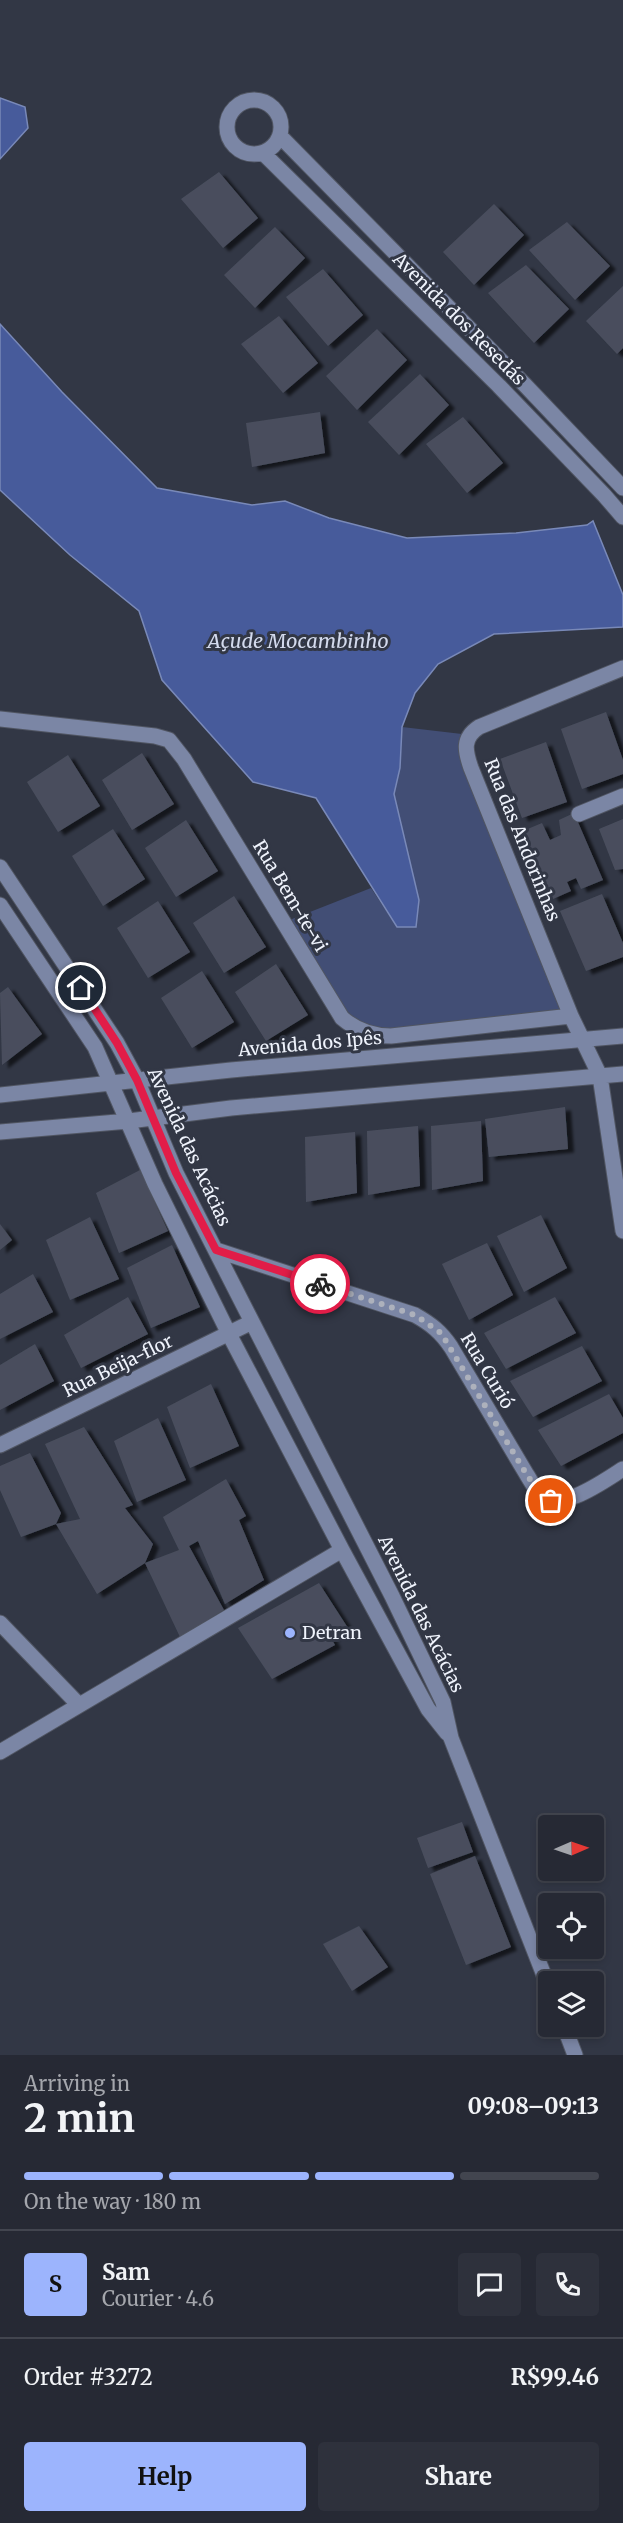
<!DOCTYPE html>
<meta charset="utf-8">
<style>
:root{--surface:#262934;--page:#2e313c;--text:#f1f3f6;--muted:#a4a6ac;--line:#42454f;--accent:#9cb4fd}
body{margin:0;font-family:Merriweather,serif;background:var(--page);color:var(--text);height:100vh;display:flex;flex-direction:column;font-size:22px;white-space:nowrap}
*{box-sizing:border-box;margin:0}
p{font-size:20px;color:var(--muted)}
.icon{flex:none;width:33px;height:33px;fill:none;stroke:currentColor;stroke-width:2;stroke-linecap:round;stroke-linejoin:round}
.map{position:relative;height:2055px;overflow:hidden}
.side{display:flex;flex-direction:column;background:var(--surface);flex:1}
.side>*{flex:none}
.needle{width:39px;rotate:88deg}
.tools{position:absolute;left:538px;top:1815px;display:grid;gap:12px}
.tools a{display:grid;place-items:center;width:66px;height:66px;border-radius:6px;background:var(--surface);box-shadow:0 3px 9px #0003,0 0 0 2px var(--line);font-size:30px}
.pin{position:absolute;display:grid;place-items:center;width:51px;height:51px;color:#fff;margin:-26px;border:3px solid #fff;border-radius:50%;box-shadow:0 2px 6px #0007}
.courier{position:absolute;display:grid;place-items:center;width:60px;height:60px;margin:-30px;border:4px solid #e11d48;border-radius:50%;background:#fff;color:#222;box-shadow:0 2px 8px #0007}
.head em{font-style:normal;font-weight:700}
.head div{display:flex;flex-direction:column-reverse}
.head{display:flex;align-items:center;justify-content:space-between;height:102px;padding:0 24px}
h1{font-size:39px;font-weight:700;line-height:45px}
.bar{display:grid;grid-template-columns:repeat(4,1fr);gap:9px 6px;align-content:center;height:72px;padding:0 24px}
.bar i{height:8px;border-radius:4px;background:var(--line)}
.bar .current{background:var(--accent)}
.bar p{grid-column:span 4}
.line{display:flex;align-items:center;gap:15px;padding:0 24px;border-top:2px solid var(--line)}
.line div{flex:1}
.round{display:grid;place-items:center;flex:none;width:63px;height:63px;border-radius:6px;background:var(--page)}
.primary-button{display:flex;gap:12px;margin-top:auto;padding:12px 24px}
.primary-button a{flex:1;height:69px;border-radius:6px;background:var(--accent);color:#111;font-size:24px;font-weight:700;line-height:69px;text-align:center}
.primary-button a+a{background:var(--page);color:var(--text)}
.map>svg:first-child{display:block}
.green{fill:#424e75}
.water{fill:#475b9b;stroke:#7989b8;stroke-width:1.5}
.building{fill:#494e5d;filter:url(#shadow)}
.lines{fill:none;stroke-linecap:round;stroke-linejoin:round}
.minor-casing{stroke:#505562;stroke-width:17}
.minor{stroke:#7b86a5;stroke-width:15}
.done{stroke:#adb1bc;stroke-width:6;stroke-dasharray:0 10.8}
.route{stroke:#e11d48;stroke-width:8}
.poi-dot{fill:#9cb4fd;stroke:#323745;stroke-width:2}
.labels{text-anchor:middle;stroke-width:6;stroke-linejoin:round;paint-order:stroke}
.street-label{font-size:18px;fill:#eff3fc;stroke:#323745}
.poi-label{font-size:18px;fill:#eff3fc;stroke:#323745;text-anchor:start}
.water-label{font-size:20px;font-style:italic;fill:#d3daed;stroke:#323745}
</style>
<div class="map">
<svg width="623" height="2055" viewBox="0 0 623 2055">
<defs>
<filter id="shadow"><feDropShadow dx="6" dy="3.5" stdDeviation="1.5" flood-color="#0009"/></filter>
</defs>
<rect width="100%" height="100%" fill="#323745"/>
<path class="green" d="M 402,727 L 462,734 L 570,1015 L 392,1033 L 369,1030 L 345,1014 L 287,921 L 371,888 L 397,927 L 419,900 L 394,794 L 400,768 Z"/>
<path class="water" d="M 0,98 L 25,107 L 28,128 L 0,159 Z
M 0,324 L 62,392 L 157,488 L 252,505 L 285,501 L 329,518 L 407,538 L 516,533 L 587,525 L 593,521 L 623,595 L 623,627 L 494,634 L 438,664 L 415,693 L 402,727 L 400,768 L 394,794 L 419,900 L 416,927 L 397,927 L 316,798 L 253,782 L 162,680 L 139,611 L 70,555 L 0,490 Z"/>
<path class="building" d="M 219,172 L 258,218 L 223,248 L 181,199 Z
M 494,204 L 524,235 L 474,285 L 443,252 Z
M 567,222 L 610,266 L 575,300 L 529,250 Z
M 275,227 L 305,258 L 255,308 L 224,275 Z
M 526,265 L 569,309 L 534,343 L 488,293 Z
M 323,269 L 363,315 L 328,346 L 286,297 Z
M 623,286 L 623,348 L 617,354 L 586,321 Z
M 279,316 L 318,363 L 283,393 L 241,344 Z
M 377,329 L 407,360 L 357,410 L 326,376 Z
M 420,374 L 449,405 L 399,455 L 368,422 Z
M 320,412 L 325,453 L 252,467 L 246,423 Z
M 463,417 L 503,463 L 467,493 L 426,444 Z
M 606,712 L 623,760 L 623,774 L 582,789 L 561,729 Z
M 546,742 L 567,802 L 522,818 L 500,759 Z
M 142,753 L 174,804 L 132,830 L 102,780 Z
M 68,755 L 100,806 L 58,832 L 27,782 Z
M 574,813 L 603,880 L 581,889 L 576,878 L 567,882 L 571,891 L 553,899 L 523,831 L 542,823 L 550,840 L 561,835 L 559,820 Z
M 623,819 L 623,869 L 615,870 L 599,829 Z
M 186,820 L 218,871 L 176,897 L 145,848 Z
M 113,829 L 145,879 L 103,906 L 72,856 Z
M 602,894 L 623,943 L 623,957 L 586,971 L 560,911 Z
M 234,896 L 266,947 L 224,973 L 193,923 Z
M 158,901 L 190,952 L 148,978 L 117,928 Z
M 276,964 L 308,1015 L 266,1041 L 235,992 Z
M 202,971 L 234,1022 L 192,1048 L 161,998 Z
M 8,987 L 42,1034 L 2,1065 L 0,993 Z
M 565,1107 L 568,1149 L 489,1157 L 485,1119 Z
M 481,1121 L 483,1181 L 432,1190 L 431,1126 Z
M 418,1126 L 420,1186 L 368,1195 L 367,1131 Z
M 355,1132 L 357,1193 L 306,1202 L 305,1137 Z
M 140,1170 L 168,1231 L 119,1253 L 96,1193 Z
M 541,1215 L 567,1268 L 524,1292 L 497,1236 Z
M 90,1217 L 119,1279 L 70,1300 L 46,1240 Z
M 0,1224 L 12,1240 L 0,1250 Z
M 487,1243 L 513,1295 L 469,1320 L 442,1264 Z
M 172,1245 L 200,1307 L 151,1328 L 127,1268 Z
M 33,1274 L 53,1312 L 0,1339 L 0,1294 Z
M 128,1297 L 148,1334 L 81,1368 L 64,1335 Z
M 555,1297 L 576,1333 L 506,1369 L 484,1333 Z
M 35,1344 L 54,1381 L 0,1410 L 0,1365 Z
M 582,1346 L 602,1381 L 533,1417 L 510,1381 Z
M 211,1384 L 239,1446 L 190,1468 L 167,1407 Z
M 609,1394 L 623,1418 L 623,1433 L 561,1466 L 538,1430 Z
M 158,1418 L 186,1480 L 137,1502 L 114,1441 Z
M 84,1427 L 133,1505 L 125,1508 L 153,1544 L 145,1563 L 97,1594 L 56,1524 L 80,1519 L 45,1444 Z
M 30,1453 L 61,1513 L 56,1524 L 21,1537 L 0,1490 L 0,1466 Z
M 226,1479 L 246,1516 L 239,1520 L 264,1580 L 225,1604 L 198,1541 L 189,1546 L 224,1610 L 180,1637 L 145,1563 L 179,1550 L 163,1517 Z
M 319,1583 L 348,1628 L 331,1638 L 335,1645 L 272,1679 L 238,1628 Z
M 462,1822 L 473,1852 L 428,1868 L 417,1838 Z
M 475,1856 L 511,1947 L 466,1965 L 430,1874 Z
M 359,1926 L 388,1967 L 352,1991 L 323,1944 Z"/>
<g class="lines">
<defs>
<path id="minor" d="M227 127a27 27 0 1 1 54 0a27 27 0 1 1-54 0Z
M 280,136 L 525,385 L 623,488
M 263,153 L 499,386 L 604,495 L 623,517
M 623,668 L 479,727 C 462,738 465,751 471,768 L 571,1016 L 600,1076 L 623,1231
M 0,719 L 155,736 L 169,740 L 184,759 L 342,1018 C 356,1030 372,1036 391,1036 L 571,1016
M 579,814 L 623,796
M 0,867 L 117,1043 L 137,1080 L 176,1173 L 392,1596 L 443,1702 L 451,1738 L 549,1988
M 0,905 L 95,1047 L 155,1184 L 229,1334 L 342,1550 L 428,1709 L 447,1733
M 0,1095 L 231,1070 L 623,1036
M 0,1132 L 129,1121 L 231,1108 L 623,1074
M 216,1250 L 415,1315 C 431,1324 441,1332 451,1347 L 527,1475 C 531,1481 535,1490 541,1495 C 561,1513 605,1480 623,1469
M 0,1445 L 252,1322
M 0,1623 L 79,1705
M 0,1752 L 342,1550
M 564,2026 L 575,2055"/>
</defs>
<use href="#minor" class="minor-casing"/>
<use href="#minor" class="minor"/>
</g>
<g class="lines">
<path class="done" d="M 320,1284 L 415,1315 L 441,1333 L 527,1475 L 541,1495 L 551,1501"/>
<path class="route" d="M 81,988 L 117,1043 L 137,1080 L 176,1173 L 216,1250 L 320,1284"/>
</g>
<circle class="poi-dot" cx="290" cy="1633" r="6"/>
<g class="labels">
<g class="street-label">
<text transform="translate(459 319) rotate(45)" y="6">Avenida dos Resedás</text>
<text transform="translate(522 840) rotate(68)" y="6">Rua das Andorinhas</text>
<text transform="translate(290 896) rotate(59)" y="6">Rua Bem-te-vi</text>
<text transform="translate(310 1044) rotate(-5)" y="6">Avenida dos Ipês</text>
<text transform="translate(189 1147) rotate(65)" y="6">Avenida das Acácias</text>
<text transform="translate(118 1366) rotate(-26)" y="6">Rua Beija-flor</text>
<text transform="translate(487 1371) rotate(59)" y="6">Rua Curió</text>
<text transform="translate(421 1614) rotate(64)" y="6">Avenida das Acácias</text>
</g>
<g class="poi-label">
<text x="302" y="1639">Detran</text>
</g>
<g class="water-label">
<text x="298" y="648">Açude Mocambinho</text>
</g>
</g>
</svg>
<div class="tools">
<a><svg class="needle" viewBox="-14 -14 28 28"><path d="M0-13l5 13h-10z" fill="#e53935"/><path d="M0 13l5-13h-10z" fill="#a4a6ac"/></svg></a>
<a><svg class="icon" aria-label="locate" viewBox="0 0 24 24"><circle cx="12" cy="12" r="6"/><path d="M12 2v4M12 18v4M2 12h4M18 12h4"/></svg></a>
<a><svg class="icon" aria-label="layers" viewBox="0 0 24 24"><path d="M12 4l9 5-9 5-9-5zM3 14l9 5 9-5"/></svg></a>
</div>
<div class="pin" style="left:551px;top:1501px;background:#ea580c"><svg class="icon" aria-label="bag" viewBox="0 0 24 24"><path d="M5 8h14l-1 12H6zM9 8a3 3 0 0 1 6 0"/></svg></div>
<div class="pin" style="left:81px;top:988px;background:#1f2937"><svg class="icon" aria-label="home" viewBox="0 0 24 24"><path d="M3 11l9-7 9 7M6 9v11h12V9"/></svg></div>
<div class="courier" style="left:320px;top:1284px"><svg class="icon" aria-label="bike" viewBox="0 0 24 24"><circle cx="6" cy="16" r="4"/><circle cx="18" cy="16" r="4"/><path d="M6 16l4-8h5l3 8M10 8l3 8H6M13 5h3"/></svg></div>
</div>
<section class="side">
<div class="head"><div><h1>2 min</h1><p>Arriving in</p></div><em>09:08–09:13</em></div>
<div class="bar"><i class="current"></i><i class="current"></i><i class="current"></i><i></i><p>On the way · 180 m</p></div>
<div class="line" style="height:108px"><b class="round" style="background:var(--accent);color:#111">S</b><div><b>Sam</b><p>Courier · 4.6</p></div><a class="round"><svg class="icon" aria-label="chat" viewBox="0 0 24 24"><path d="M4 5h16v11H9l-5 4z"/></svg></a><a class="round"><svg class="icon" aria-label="phone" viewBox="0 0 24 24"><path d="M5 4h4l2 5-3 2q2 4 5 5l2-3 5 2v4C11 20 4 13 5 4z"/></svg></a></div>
<div class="line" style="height:78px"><div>Order #3272</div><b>R$99.46</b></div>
<div class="primary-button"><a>Help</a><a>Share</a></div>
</section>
